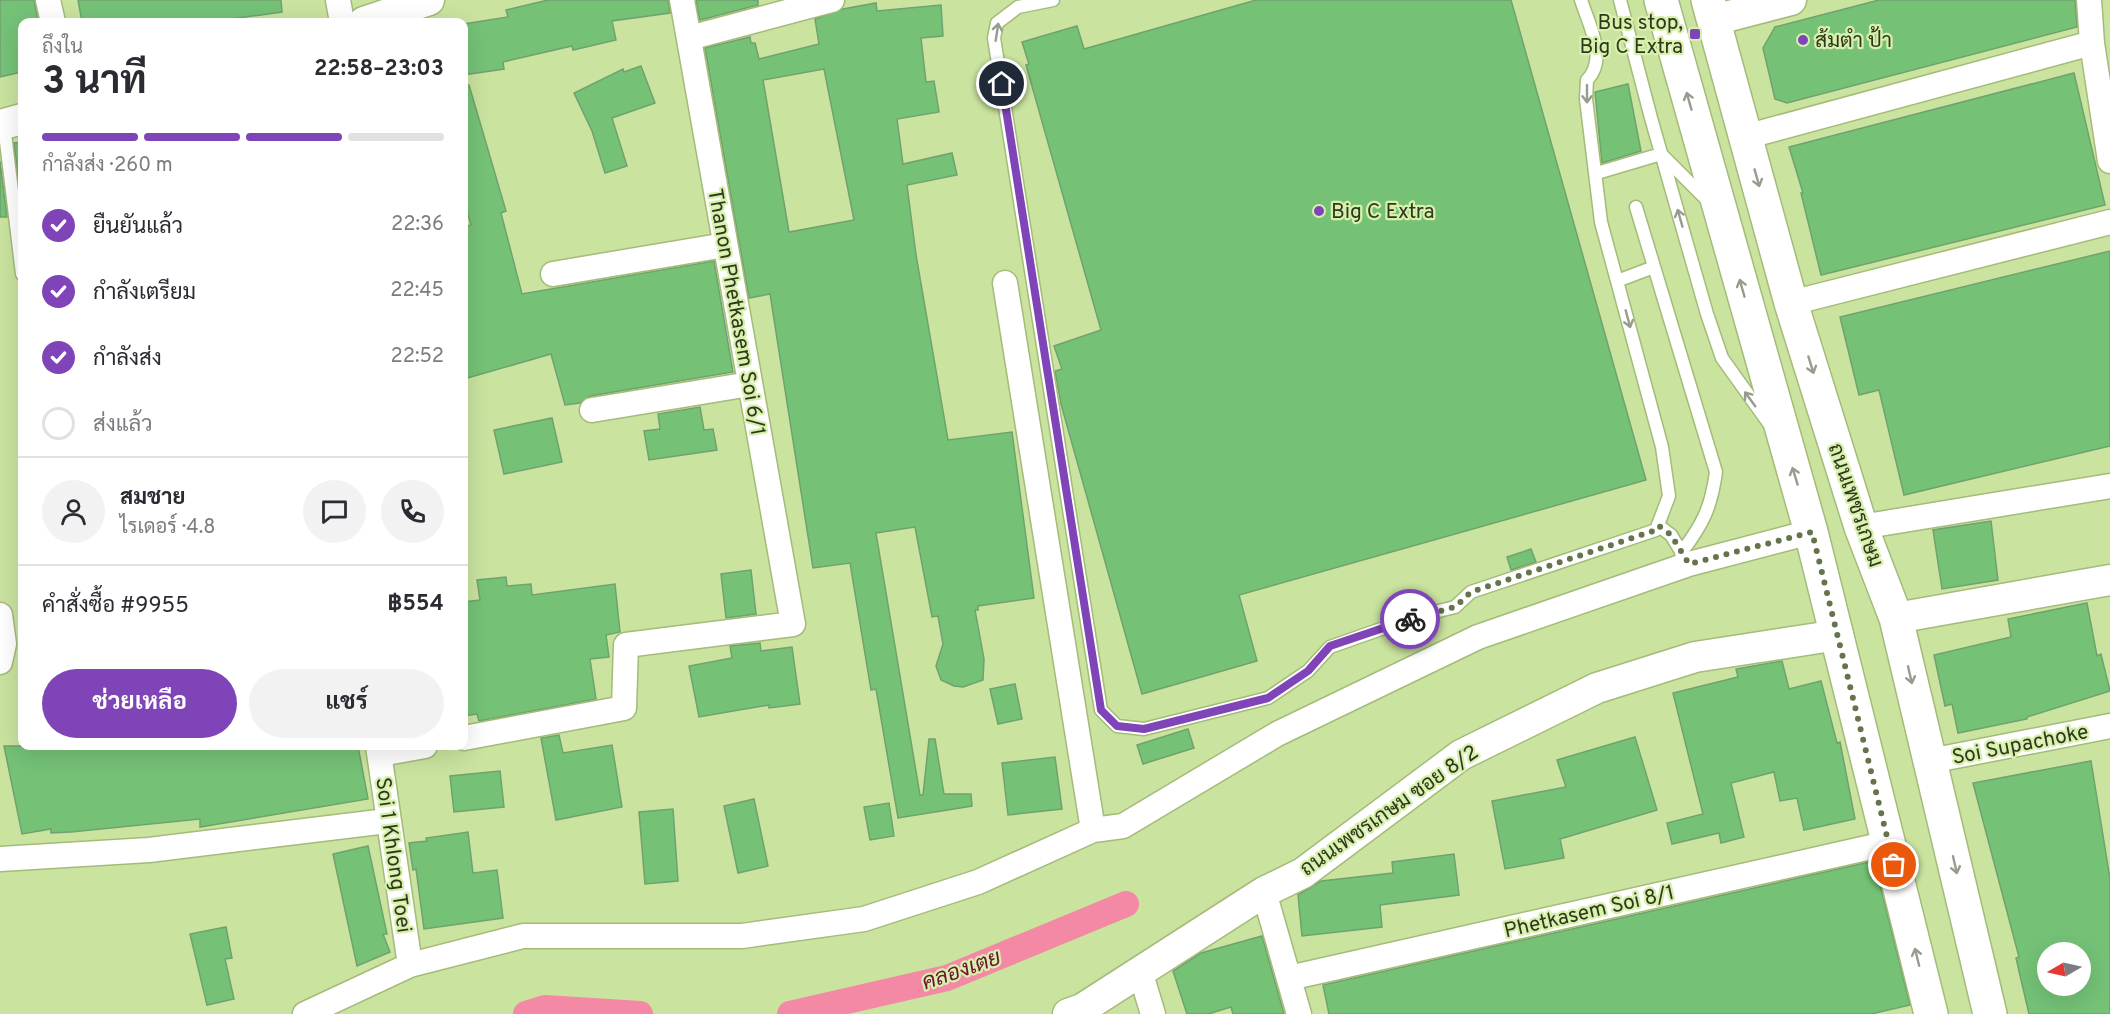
<!DOCTYPE html>
<html lang="th">
<meta charset="utf-8">
<style>
:root{--surface:#fff;--page:#f2f2f3;--text:#2b2b33;--muted:#7c7c81;--line:#e1e1e2;--accent:#8044b9}
body{margin:0;font-family:Overpass,Sarabun,sans-serif;background:var(--page);color:var(--text);height:100vh;display:flex;flex-direction:column;font-size:22px;white-space:nowrap}
*{box-sizing:border-box;margin:0}
p{font-size:20px;color:var(--muted)}
.icon{flex:none;width:33px;height:33px;fill:none;stroke:currentColor;stroke-width:2;stroke-linecap:round;stroke-linejoin:round}
.map{position:relative;flex:1;overflow:hidden}
.side{position:absolute;left:18px;top:18px;width:450px;height:732px;display:flex;flex-direction:column;background:var(--surface);border-radius:12px;box-shadow:0 6px 24px #0002}
.side>*{flex:none}
.needle{width:39px;rotate:261deg}
.tools{position:absolute;left:2037px;top:942px;display:grid;gap:12px}
.tools a{display:grid;place-items:center;width:54px;height:54px;border-radius:50%;background:var(--surface);box-shadow:0 6px 24px #0002;font-size:30px}
.pin{position:absolute;display:grid;place-items:center;width:51px;height:51px;color:#fff;margin:-26px;border:3px solid #fff;border-radius:50%;box-shadow:0 2px 6px #0007}
.courier{position:absolute;display:grid;place-items:center;width:60px;height:60px;margin:-30px;border:4px solid #8044b9;border-radius:50%;background:#fff;color:#222;box-shadow:0 2px 8px #0007}
.head em{font-style:normal;font-weight:700}
.head div{display:flex;flex-direction:column-reverse}
.head{display:flex;align-items:center;justify-content:space-between;height:102px;padding:0 24px}
h1{font-size:39px;font-weight:700;line-height:45px}
.bar{display:grid;grid-template-columns:repeat(4,1fr);gap:9px 6px;align-content:center;height:72px;padding:0 24px}
.bar i{height:8px;border-radius:4px;background:var(--line)}
.bar .on{background:var(--accent)}
.bar p{grid-column:span 4}
.line{display:flex;align-items:center;gap:15px;padding:0 24px;border-top:2px solid var(--line)}
.line div{flex:1}
.round{display:grid;place-items:center;flex:none;width:63px;height:63px;border-radius:32px;background:var(--page)}
ol{padding:0 24px;list-style:none}
li{display:flex;align-items:center;gap:18px;height:66px}
li p{margin-inline-start:auto}
li .icon{padding:6px;border-radius:50%;background:var(--accent);color:#fff;stroke-width:4}
li:last-child{color:var(--muted)}
li i{width:33px;height:33px;border:3px solid var(--line);border-radius:50%}
.action{display:flex;gap:12px;margin-top:auto;padding:12px 24px}
.action a{flex:1;height:69px;border-radius:36px;background:var(--accent);color:#fff;font-size:24px;font-weight:700;line-height:69px;text-align:center}
.action a+a{background:var(--page);color:var(--text)}
.map>svg:first-child{display:block}
.lines{fill:none;stroke-linecap:round;stroke-linejoin:round}
.canal{stroke:#f389a4;stroke-width:26}
.building{fill:#75c277;stroke:#6fa26f;stroke-width:1.5;fill-rule:evenodd}
.service-casing{stroke:#a4bb79;stroke-width:15}
.minor-casing{stroke:#a4bb79;stroke-width:27}
.tertiary-casing{stroke:#a4bb79;stroke-width:33}
.secondary-casing{stroke:#a4bb79;stroke-width:36}
.service{stroke:#fff;stroke-width:12}
.minor{stroke:#fff;stroke-width:24}
.tertiary{stroke:#fff;stroke-width:30}
.secondary{stroke:#fff;stroke-width:33}
.oneway{stroke:#979c8e}
.done{stroke:#65744a;stroke-width:6;stroke-dasharray:0 10.8}
.route{stroke:#8044b9;stroke-width:8}
.poi-dot{fill:#8044b9;stroke:#d7f0ac;stroke-width:2}
.labels{text-anchor:middle;stroke-width:4.5;stroke-linejoin:round;paint-order:stroke}
.poi-label{font-size:21px;fill:#2f381d;stroke:#d7f0ac;text-anchor:start}
.street-label{font-size:21px;fill:#2f381d;stroke:#d7f0ac}
.water-label{font-size:22px;font-style:italic;fill:#701235;stroke:#d7f0ac}
</style>
<div class="map">
<svg width="2110" height="1014" viewBox="0 0 2110 1014">
<rect width="100%" height="100%" fill="#cae39f"/>
<g class="lines">
<path class="canal" d="M 526,1014 L 545,1008 L 640,1014
M 790,1014 L 947,978 L 1126,904"/>
</g>
<path class="building" d="M 0,0 L 34,0 L 38,22 L 22,22 L 22,72 L 0,77 Z
M 78,0 L 281,0 L 282,12 L 210,22 L 82,22 Z
M 548,0 L 668,0 L 670,13 L 612,21 L 616,40 L 573,50 L 572,46 L 503,62 L 504,69 L 464,75 L 464,24 L 508,17 L 506,10 Z
M 696,0 L 758,0 L 758,5 L 700,20 Z
M 1256,0 L 1511,0 L 1646,480 L 1239,595 L 1257,661 L 1142,694 L 1061,404 L 1055,371 L 1062,369 L 1054,346 L 1101,330 L 1026,65 L 1029,64 L 1022,42 L 1077,26 L 1084,49 Z
M 1879,0 L 2075,0 L 2077,27 L 1787,103 L 1775,99 L 1763,48 L 1775,27 Z
M 876,3 L 877,11 L 941,5 L 943,36 L 921,38 L 926,82 L 934,81 L 939,112 L 897,119 L 903,164 L 952,153 L 957,175 L 907,185 L 916,255 L 948,440 L 1012,432 L 1034,598 L 978,606 L 978,610 L 975,610 L 984,659 L 983,680 L 963,687 L 954,686 L 941,680 L 936,666 L 943,644 L 938,616 L 932,617 L 915,527 L 876,533 L 920,795 L 923,795 L 929,739 L 935,739 L 944,794 L 971,794 L 972,806 L 898,818 L 876,689 L 871,690 L 850,563 L 813,568 L 770,294 L 749,298 L 705,48 L 750,37 L 751,43 L 755,43 L 759,59 L 819,44 L 815,19 L 843,9 ZM 824,69 L 854,220 L 789,232 L 763,80 Z
M 641,66 L 655,103 L 612,118 L 627,166 L 605,173 L 592,131 L 574,93 L 623,69 L 624,72 Z
M 2074,73 L 2105,205 L 1821,275 L 1801,193 L 1803,193 L 1789,147 Z
M 1628,84 L 1641,151 L 1602,163 L 1595,92 Z
M 464,85 L 469,85 L 506,211 L 501,213 L 522,294 L 714,261 L 733,372 L 590,396 L 580,403 L 565,405 L 551,354 L 464,379 L 464,227 L 471,225 L 464,201 Z
M 22,142 L 22,209 L 14,143 Z
M 0,161 L 7,217 L 0,217 Z
M 2110,251 L 2110,446 L 1904,495 L 1879,390 L 1859,395 L 1840,317 Z
M 700,407 L 704,430 L 713,429 L 717,450 L 649,460 L 644,431 L 660,429 L 658,414 Z
M 552,418 L 562,462 L 504,474 L 494,430 Z
M 1991,521 L 1998,580 L 1942,589 L 1933,530 Z
M 1531,549 L 1536,562 L 1511,570 L 1507,557 Z
M 751,570 L 756,614 L 726,618 L 721,574 Z
M 506,577 L 507,586 L 531,584 L 532,595 L 615,584 L 620,632 L 606,635 L 609,657 L 590,659 L 596,699 L 479,721 L 477,714 L 464,716 L 464,602 L 480,600 L 477,580 Z
M 2087,603 L 2097,656 L 2101,654 L 2110,691 L 2027,717 L 2027,719 L 1958,733 L 1952,704 L 1945,706 L 1934,655 L 2011,637 L 2008,619 Z
M 760,643 L 761,651 L 792,647 L 800,704 L 769,708 L 769,705 L 699,717 L 689,666 L 732,658 L 730,646 Z
M 1782,661 L 1789,689 L 1821,681 L 1837,743 L 1840,742 L 1855,819 L 1804,830 L 1797,798 L 1780,801 L 1774,772 L 1731,783 L 1744,837 L 1721,843 L 1719,833 L 1672,844 L 1667,823 L 1703,814 L 1673,693 L 1738,677 L 1736,669 Z
M 1015,684 L 1022,719 L 998,724 L 990,689 Z
M 1188,729 L 1194,748 L 1143,764 L 1137,745 Z
M 559,735 L 563,753 L 612,745 L 622,807 L 556,820 L 541,738 Z
M 1635,737 L 1657,810 L 1560,839 L 1564,858 L 1505,869 L 1492,801 L 1566,787 L 1557,760 Z
M 4,746 L 358,746 L 368,799 L 200,827 L 200,819 L 71,832 L 51,833 L 51,829 L 22,834 Z
M 1055,757 L 1062,809 L 1008,815 L 1002,763 Z
M 2091,761 L 2110,879 L 2110,1014 L 2029,1014 L 2016,958 L 2019,957 L 1973,783 ZM 2048,952 L 2080,952 L 2080,986 L 2048,986 Z
M 500,771 L 504,807 L 454,812 L 450,776 Z
M 754,799 L 768,866 L 738,873 L 724,806 Z
M 889,803 L 894,836 L 870,840 L 864,807 Z
M 673,809 L 678,881 L 645,884 L 639,812 Z
M 468,832 L 473,873 L 497,870 L 503,918 L 424,929 L 416,869 L 413,870 L 409,843 L 427,841 L 426,838 Z
M 368,846 L 387,934 L 383,934 L 390,952 L 357,966 L 333,854 Z
M 1454,854 L 1459,895 L 1380,905 L 1382,927 L 1302,936 L 1298,895 L 1321,881 L 1393,873 L 1392,862 Z
M 1874,861 L 1910,1005 L 1871,1014 L 1329,1014 L 1323,985 Z
M 226,927 L 232,958 L 225,959 L 234,999 L 207,1005 L 190,934 Z
M 1262,936 L 1284,1014 L 1233,1014 L 1231,1007 L 1208,1014 L 1187,1014 L 1173,971 L 1201,953 Z"/>
<g class="lines">
<defs>
<path id="service" d="M 1053,0 L 1018,7 L 997,23 L 994,38 L 1101,710 L 1117,726 L 1144,729 L 1268,698 L 1308,671 L 1330,647 L 1418,616 L 1455,607 L 1471,592 L 1656,530 L 1669,496 L 1662,447 L 1601,222 L 1586,99 L 1587,80 C 1608,59 1589,25 1581,0
M 1620,0 L 1651,118 L 1707,314 L 1722,358 L 1770,425
M 4,125 L 22,274
M 1597,173 L 1661,154 L 1708,201
M 1636,207 L 1716,472 C 1711,508 1703,524 1681,553
M 1617,281 L 1654,267
M 1659,526 L 1671,535 L 1685,558"/>
<path id="minor" d="M 48,0 L 53,22
M 338,0 L 342,22
M 2089,0 L 2092,43 L 2110,161
M 689,38 L 832,0
M 1745,137 L 2092,43
M 553,274 L 725,245
M 1005,283 L 1093,830
M 1791,303 L 2110,222
M 592,410 L 750,384
M 1861,527 L 2110,486
M 0,615 L 4,644 L 0,662
M 464,738 L 624,708 L 626,645 L 793,624 L 682,0
M 378,746 L 410,965
M 380,754 L 425,746
M 1930,761 L 2110,726
M 0,859 L 149,850 L 387,821
M 1264,892 L 1299,1014
M 1140,971 L 1153,1014
M 1289,978 L 1889,843
M 305,1014 L 410,965 L 523,936 L 742,936 L 864,919 L 978,882 L 1093,830 L 1123,826 L 1277,734 L 1478,637 L 1689,564 L 1811,532"/>
<path id="tertiary" d="M 1714,20 L 1791,0
M 364,22 L 429,0
M 0,125 L 22,119
M 1896,618 L 2110,580
M 1068,1014 L 1082,1009 L 1264,892 L 1303,873 L 1461,755 L 1597,688 L 1695,657 L 1838,635"/>
<path id="secondary" d="M 1661,0 L 1811,532 L 1931,1014
M 1708,0 L 1791,303 L 1861,527 L 1896,618 L 1990,1014"/>
</defs>
<use href="#service" class="service-casing"/>
<use href="#minor" class="minor-casing"/>
<use href="#tertiary" class="tertiary-casing"/>
<use href="#secondary" class="secondary-casing"/>
<use href="#service" class="service"/>
<use href="#minor" class="minor"/>
<use href="#tertiary" class="tertiary"/>
<use href="#secondary" class="secondary"/>
</g>
<defs><path id="oneway-shaft" d="M-6 0H5M1.5-3L5.5 0L1.5 3" fill="none" stroke-width="1.6" stroke-linecap="round" stroke-linejoin="round" transform="scale(1.5)"/></defs>
<g class="oneway">
<use href="#oneway-shaft" transform="translate(997 32) rotate(-81)"/>
<use href="#oneway-shaft" transform="translate(1587 94) rotate(90)"/>
<use href="#oneway-shaft" transform="translate(1689 101) rotate(-106)"/>
<use href="#oneway-shaft" transform="translate(1757 178) rotate(74)"/>
<use href="#oneway-shaft" transform="translate(1680 218) rotate(-106)"/>
<use href="#oneway-shaft" transform="translate(1742 288) rotate(-106)"/>
<use href="#oneway-shaft" transform="translate(1628 319) rotate(75)"/>
<use href="#oneway-shaft" transform="translate(1811 365) rotate(73)"/>
<use href="#oneway-shaft" transform="translate(1750 399) rotate(-126)"/>
<use href="#oneway-shaft" transform="translate(1795 476) rotate(-107)"/>
<use href="#oneway-shaft" transform="translate(1910 675) rotate(77)"/>
<use href="#oneway-shaft" transform="translate(1955 865) rotate(77)"/>
<use href="#oneway-shaft" transform="translate(1917 957) rotate(-104)"/>
</g>
<g class="lines">
<path class="done" d="M 1410,619 L 1455,607 L 1471,592 L 1656,530 L 1659,526 L 1671,535 L 1689,564 L 1812,532 L 1894,865"/>
<path class="route" d="M 1002,84 L 1101,710 L 1117,726 L 1144,729 L 1268,698 L 1308,671 L 1330,646 L 1410,619"/>
</g>
<g class="poi-dot">
<rect x="1689" y="28" width="12" height="12" rx="3"/>
<circle cx="1803" cy="40" r="6"/>
<circle cx="1319" cy="211" r="6"/>
</g>
<g class="labels">
<g class="poi-label">
<text x="1683" y="29" text-anchor="end">Bus stop,<tspan x="1683" dy="24">Big C Extra</tspan></text>
<text x="1815" y="47">ส้มตำ ป้า</text>
<text x="1331" y="218">Big C Extra</text>
</g>
<g class="street-label">
<text transform="translate(737 312) rotate(80)" y="7">Thanon Phetkasem Soi 6/1</text>
<text transform="translate(1856 505) rotate(71)" y="7">ถนนเพชรเกษม</text>
<text transform="translate(2020 744) rotate(-11)" y="7">Soi Supachoke</text>
<text transform="translate(1389 810) rotate(-35)" y="7">ถนนเพชรเกษม ซอย 8/2</text>
<text transform="translate(394 855) rotate(82)" y="7">Soi 1 Khlong Toei</text>
<text transform="translate(1589 911) rotate(-13)" y="7">Phetkasem Soi 8/1</text>
</g>
<g class="water-label">
<text transform="translate(961 969) rotate(-19)" y="8">คลองเตย</text>
</g>
</g>
</svg>
<div class="tools">
<a><svg class="needle" viewBox="-14 -14 28 28"><path d="M0-13l5 13h-10z" fill="#e53935"/><path d="M0 13l5-13h-10z" fill="#7c7c81"/></svg></a>
</div>
<div class="pin" style="left:1894px;top:865px;background:#ea580c"><svg class="icon" aria-label="bag" viewBox="0 0 24 24"><path d="M5 8h14l-1 12H6zM9 8a3 3 0 0 1 6 0"/></svg></div>
<div class="pin" style="left:1002px;top:84px;background:#1f2937"><svg class="icon" aria-label="home" viewBox="0 0 24 24"><path d="M3 11l9-7 9 7M6 9v11h12V9"/></svg></div>
<div class="courier" style="left:1410px;top:619px"><svg class="icon" aria-label="bike" viewBox="0 0 24 24"><circle cx="6" cy="16" r="4"/><circle cx="18" cy="16" r="4"/><path d="M6 16l4-8h5l3 8M10 8l3 8H6M13 5h3"/></svg></div>
<section class="side">
<div class="head"><div><h1>3 นาที</h1><p>ถึงใน</p></div><em>22:58–23:03</em></div>
<div class="bar"><i class="on"></i><i class="on"></i><i class="on"></i><i></i><p>กำลังส่ง · 260 m</p></div>
<ol>
<li><svg class="icon" aria-label="check" viewBox="0 0 24 24"><path d="M5 12l5 5 9-10"/></svg>ยืนยันแล้ว<p>22:36</p></li>
<li><svg class="icon" aria-label="check" viewBox="0 0 24 24"><path d="M5 12l5 5 9-10"/></svg>กำลังเตรียม<p>22:45</p></li>
<li><svg class="icon" aria-label="check" viewBox="0 0 24 24"><path d="M5 12l5 5 9-10"/></svg>กำลังส่ง<p>22:52</p></li>
<li><i></i>ส่งแล้ว</li>
</ol>
<div class="line" style="height:108px"><a class="round"><svg class="icon" aria-label="person" viewBox="0 0 24 24"><circle cx="12" cy="8" r="4"/><path d="M4 21q1-7 8-7t8 7"/></svg></a><div><b>สมชาย</b><p>ไรเดอร์ · 4.8</p></div><a class="round"><svg class="icon" aria-label="chat" viewBox="0 0 24 24"><path d="M4 5h16v11H9l-5 4z"/></svg></a><a class="round"><svg class="icon" aria-label="phone" viewBox="0 0 24 24"><path d="M5 4h4l2 5-3 2q2 4 5 5l2-3 5 2v4C11 20 4 13 5 4z"/></svg></a></div>
<div class="line" style="height:78px"><div>คำสั่งซื้อ #9955</div><b>฿554</b></div>
<div class="action"><a>ช่วยเหลือ</a><a>แชร์</a></div>
</section>
</div>
